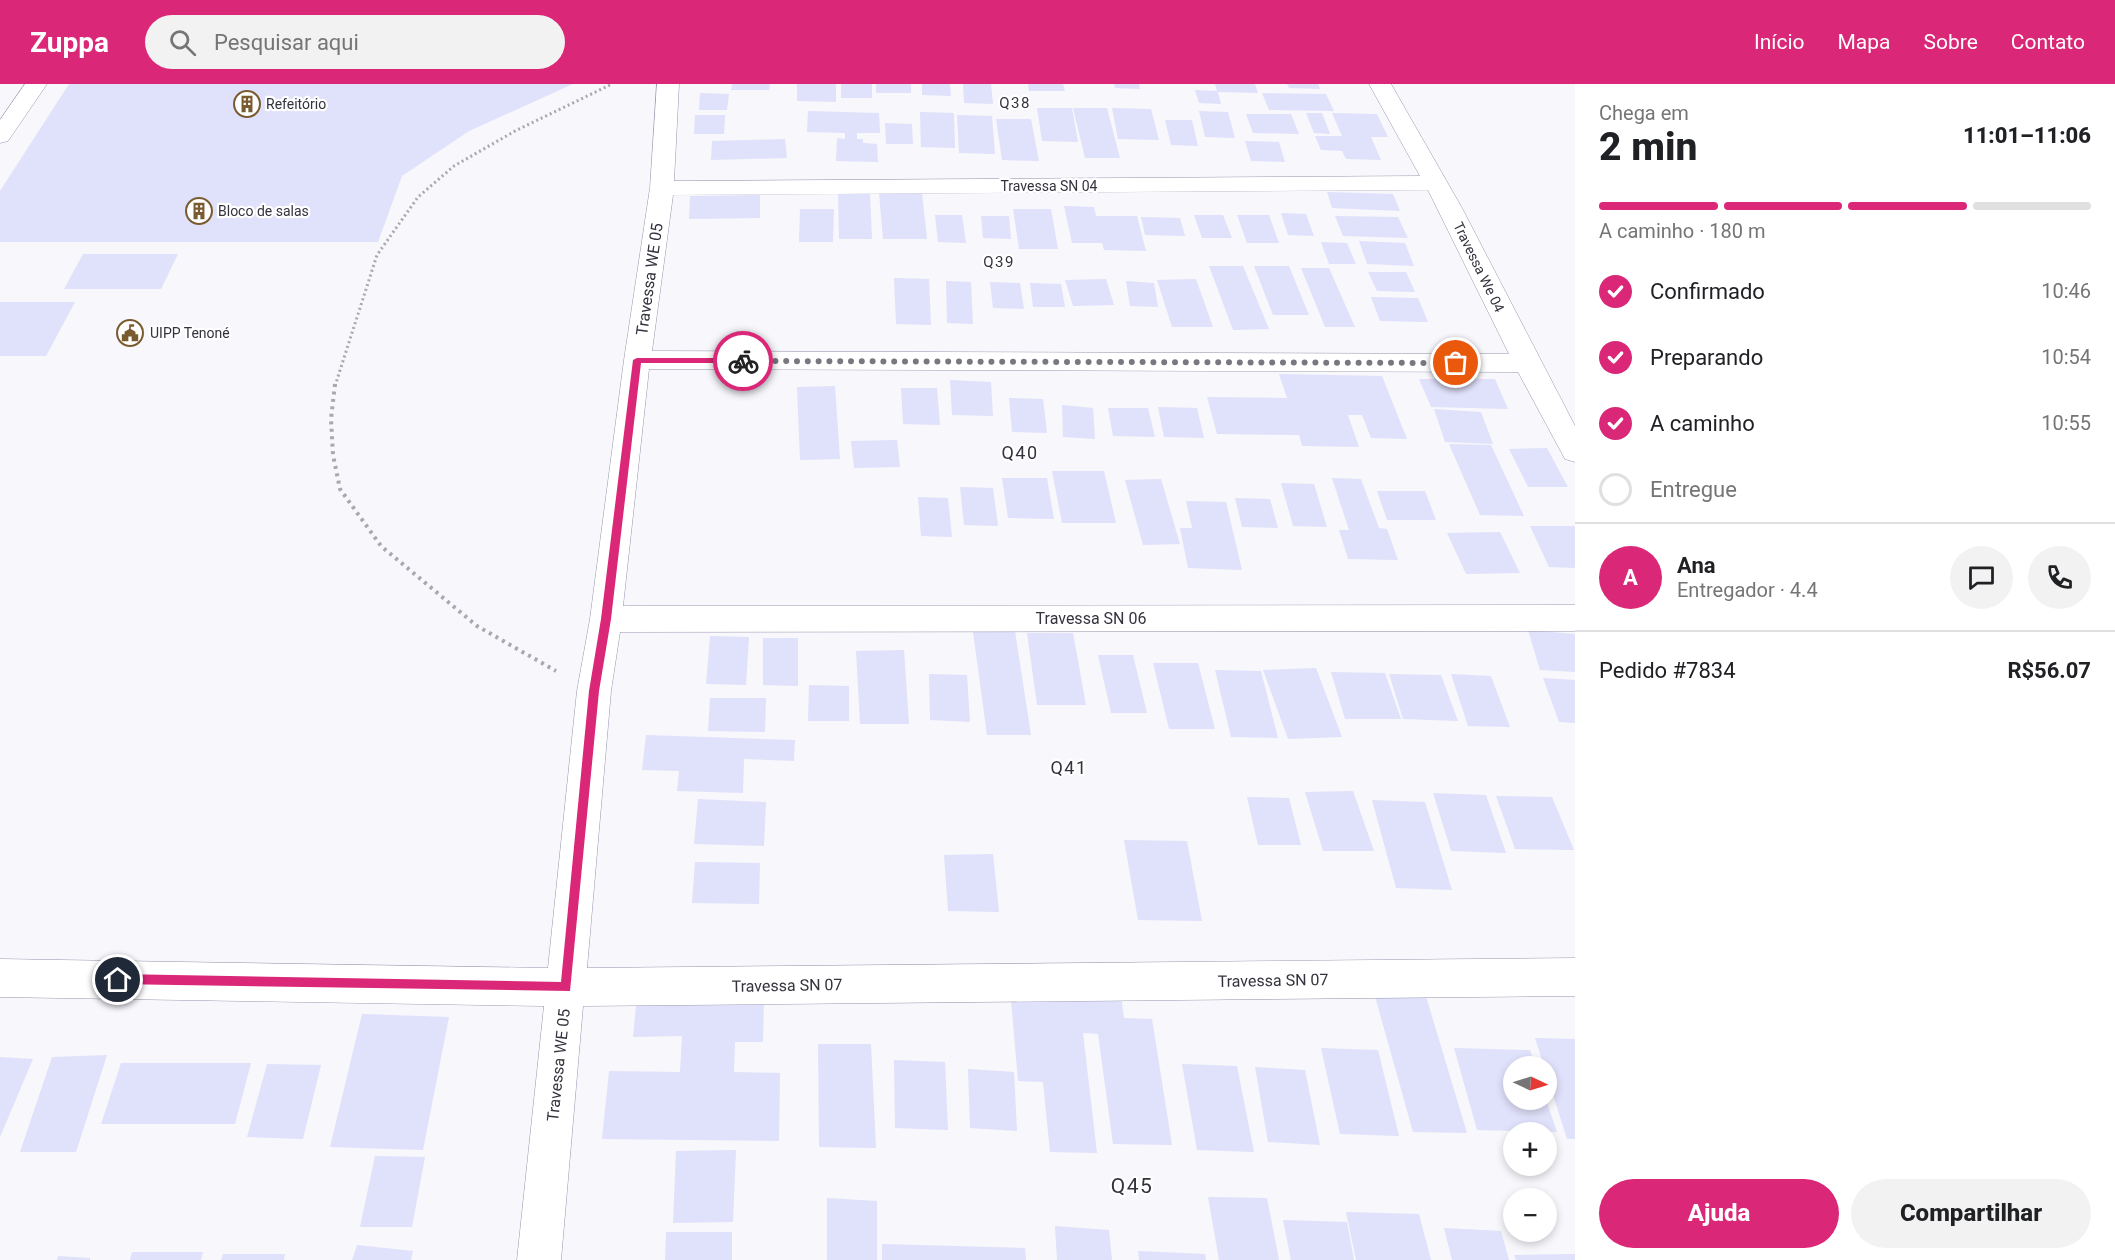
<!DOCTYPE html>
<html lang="pt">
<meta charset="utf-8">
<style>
:root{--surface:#fff;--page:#f2f2f2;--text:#202124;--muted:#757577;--line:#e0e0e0;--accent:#db2777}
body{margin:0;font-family:Roboto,sans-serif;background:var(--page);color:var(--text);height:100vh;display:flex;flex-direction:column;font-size:22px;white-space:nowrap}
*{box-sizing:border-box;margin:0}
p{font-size:20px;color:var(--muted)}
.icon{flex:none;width:33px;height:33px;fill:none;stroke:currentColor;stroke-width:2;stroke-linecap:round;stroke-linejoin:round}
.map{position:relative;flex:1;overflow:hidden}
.sheet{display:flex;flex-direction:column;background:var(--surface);width:540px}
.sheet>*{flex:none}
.needle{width:39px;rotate:94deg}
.fabs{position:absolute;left:1503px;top:972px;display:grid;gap:12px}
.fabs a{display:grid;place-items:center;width:54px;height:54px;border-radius:50%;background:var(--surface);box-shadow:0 3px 9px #0003;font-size:30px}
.pin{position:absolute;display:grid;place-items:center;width:51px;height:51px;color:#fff;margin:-26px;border:3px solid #fff;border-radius:50%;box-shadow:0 2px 6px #0007}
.courier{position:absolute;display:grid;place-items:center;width:60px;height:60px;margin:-30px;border:4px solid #db2777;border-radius:50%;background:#fff;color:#222;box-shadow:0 2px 8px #0007}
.headline em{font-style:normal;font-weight:800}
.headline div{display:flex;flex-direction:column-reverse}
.headline{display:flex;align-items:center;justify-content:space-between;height:102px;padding:0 24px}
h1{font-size:39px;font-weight:800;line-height:45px}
.bar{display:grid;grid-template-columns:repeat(4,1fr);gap:9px 6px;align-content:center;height:72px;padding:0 24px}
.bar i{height:8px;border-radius:4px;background:var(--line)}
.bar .selected{background:var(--accent)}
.bar p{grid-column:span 4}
.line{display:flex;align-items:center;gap:15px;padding:0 24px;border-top:2px solid var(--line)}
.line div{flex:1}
.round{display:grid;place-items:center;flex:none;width:63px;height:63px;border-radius:32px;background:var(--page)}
ol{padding:0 24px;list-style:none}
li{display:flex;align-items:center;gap:18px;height:66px}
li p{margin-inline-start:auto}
li .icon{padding:6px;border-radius:50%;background:var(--accent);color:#fff;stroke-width:4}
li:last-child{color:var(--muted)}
li i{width:33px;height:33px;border:3px solid var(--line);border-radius:50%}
.button{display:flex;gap:12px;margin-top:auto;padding:12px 24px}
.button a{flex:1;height:69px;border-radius:36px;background:var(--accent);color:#fff;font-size:24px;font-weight:800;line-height:69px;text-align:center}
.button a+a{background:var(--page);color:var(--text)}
header{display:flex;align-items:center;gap:36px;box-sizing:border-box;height:84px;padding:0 30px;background:var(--accent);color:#fff}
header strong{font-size:28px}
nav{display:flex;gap:33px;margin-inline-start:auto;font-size:21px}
.search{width:420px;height:54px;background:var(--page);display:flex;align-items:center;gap:15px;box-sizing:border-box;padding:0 21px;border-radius:33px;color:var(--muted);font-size:22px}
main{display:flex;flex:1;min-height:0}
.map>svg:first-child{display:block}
.building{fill:#e0e1fa}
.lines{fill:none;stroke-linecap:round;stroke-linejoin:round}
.street-casing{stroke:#9696ad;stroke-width:1}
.path-far1{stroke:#a8a8af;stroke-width:3;stroke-dasharray:2 3;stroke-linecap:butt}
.path{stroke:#a8a8af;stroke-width:4;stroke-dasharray:3 4.5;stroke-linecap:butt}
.street{fill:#fff;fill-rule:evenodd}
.route{fill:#db2777}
.done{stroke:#787880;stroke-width:6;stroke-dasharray:0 10.8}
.labels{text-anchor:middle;stroke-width:4.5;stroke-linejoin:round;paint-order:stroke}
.far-poi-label{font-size:14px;fill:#33333d;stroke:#fff;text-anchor:start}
.far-street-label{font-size:14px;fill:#33333d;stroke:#fff}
.far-neighbourhood-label{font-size:15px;letter-spacing:1.5px;fill:#33333d;stroke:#fff}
.street-label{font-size:16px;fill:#33333d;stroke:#fff}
.neighbourhood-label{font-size:18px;letter-spacing:1.5px;fill:#33333d;stroke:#fff}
.near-neighbourhood-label{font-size:21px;letter-spacing:1.5px;fill:#33333d;stroke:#fff}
</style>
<header>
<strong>Zuppa</strong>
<div class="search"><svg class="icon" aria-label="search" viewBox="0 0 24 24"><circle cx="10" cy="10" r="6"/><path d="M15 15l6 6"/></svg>Pesquisar aqui</div>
<nav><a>Início</a><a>Mapa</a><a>Sobre</a><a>Contato</a></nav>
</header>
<main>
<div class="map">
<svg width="1575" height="1176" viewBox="0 0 1575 1176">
<rect width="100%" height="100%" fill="#f7f7fc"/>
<path class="building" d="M 69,0 L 573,0 L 469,47 L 402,92 L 378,158 L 0,158 L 0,107 Z
M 732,0 L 770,0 L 769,6 L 731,6 Z
M 797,0 L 836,0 L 836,18 L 797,17 Z
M 841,0 L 872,0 L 872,14 L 841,14 Z
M 876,0 L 911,0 L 911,9 L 876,9 Z
M 922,0 L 950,0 L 951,12 L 922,11 Z
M 963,0 L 991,0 L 993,20 L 964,19 Z
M 1028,0 L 1063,0 L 1065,7 L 1029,7 Z
M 1114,0 L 1139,0 L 1140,5 L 1115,4 Z
M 1215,0 L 1255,0 L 1258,9 L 1218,8 L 1221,20 L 1199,19 L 1195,6 L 1217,7 Z
M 1287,0 L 1318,0 L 1320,5 L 1289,4 Z
M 700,9 L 729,10 L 727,26 L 699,26 Z
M 1262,9 L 1326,10 L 1334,27 L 1269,26 Z
M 1037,24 L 1072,24 L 1078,58 L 1042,57 Z
M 1073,24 L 1107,24 L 1120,74 L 1085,74 Z
M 1112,24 L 1151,25 L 1159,56 L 1118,55 Z
M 808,27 L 879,29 L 880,49 L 857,49 L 857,55 L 863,55 L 863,59 L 877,60 L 878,78 L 836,77 L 837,54 L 845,55 L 845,49 L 807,48 Z
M 1199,27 L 1228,28 L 1235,54 L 1205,53 Z
M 920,28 L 954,29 L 955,64 L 921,63 Z
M 1306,29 L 1322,29 L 1330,50 L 1314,49 Z
M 1332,29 L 1377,30 L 1388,53 L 1371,53 L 1381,76 L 1346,75 L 1342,67 L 1321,66 L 1315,52 L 1342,52 Z
M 1246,30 L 1291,30 L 1299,50 L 1253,49 Z
M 695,31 L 725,31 L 724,50 L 694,50 Z
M 957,31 L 992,32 L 995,70 L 959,69 Z
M 996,35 L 1031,35 L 1039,77 L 1002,76 Z
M 1165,36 L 1192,36 L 1198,62 L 1171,61 Z
M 885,39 L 912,40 L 913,60 L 886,60 Z
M 785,55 L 787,74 L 711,76 L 712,57 Z
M 1245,57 L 1279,58 L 1285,78 L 1251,77 Z
M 838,108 L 870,109 L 872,155 L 839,155 Z
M 1327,108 L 1393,110 L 1400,127 L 1332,124 Z
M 879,109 L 922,109 L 927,155 L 883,155 Z
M 760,111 L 760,134 L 689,135 L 690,112 Z
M 1064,122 L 1094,123 L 1096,132 L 1137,132 L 1146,167 L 1104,166 L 1102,159 L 1072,159 Z
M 800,125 L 834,125 L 833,158 L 799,158 Z
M 1013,125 L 1051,125 L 1058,165 L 1019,165 Z
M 1281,129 L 1306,130 L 1314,152 L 1288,151 Z
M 935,131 L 962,131 L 966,159 L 938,158 Z
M 1194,131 L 1223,131 L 1232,154 L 1202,154 Z
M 1237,131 L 1269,131 L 1279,159 L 1247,159 Z
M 981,132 L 1009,132 L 1011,155 L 983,154 Z
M 1335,132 L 1398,133 L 1408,154 L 1343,152 Z
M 1141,133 L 1180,134 L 1185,152 L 1145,151 Z
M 1359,157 L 1405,159 L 1414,182 L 1367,180 Z
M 1321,158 L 1347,159 L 1356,180 L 1329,180 Z
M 83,170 L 178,170 L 161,205 L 64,205 Z
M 1209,182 L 1243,182 L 1269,245 L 1233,246 Z
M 1254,182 L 1289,182 L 1309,231 L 1273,231 Z
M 1301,184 L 1329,184 L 1355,243 L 1325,243 Z
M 1368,188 L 1406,188 L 1415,208 L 1377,207 Z
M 894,194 L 929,195 L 931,241 L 896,240 Z
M 1106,195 L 1114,221 L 1073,222 L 1065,196 Z
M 1196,195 L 1213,243 L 1172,243 L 1157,196 Z
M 946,197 L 971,198 L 973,240 L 947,239 Z
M 1126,197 L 1154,199 L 1158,223 L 1130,222 Z
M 990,198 L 1020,199 L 1024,225 L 993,224 Z
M 1030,199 L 1061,200 L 1065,223 L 1033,223 Z
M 1371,213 L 1418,214 L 1428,238 L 1380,237 Z
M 0,218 L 75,218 L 46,272 L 0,272 Z
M 1279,290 L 1382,292 L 1407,355 L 1371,354 L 1362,331 L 1348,331 L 1359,363 L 1302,362 L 1299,351 L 1217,350 L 1207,313 L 1287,314 Z
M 1419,295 L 1495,295 L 1508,325 L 1431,323 Z
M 950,296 L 991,298 L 993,332 L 952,331 Z
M 835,302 L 840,375 L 800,376 L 797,303 Z
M 901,304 L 937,304 L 940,341 L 903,340 Z
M 1009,314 L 1043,315 L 1047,349 L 1012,348 Z
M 1062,321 L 1093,324 L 1095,355 L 1063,353 Z
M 1158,323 L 1197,324 L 1204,354 L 1164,353 Z
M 1108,324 L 1148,324 L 1155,353 L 1113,352 Z
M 1434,325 L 1481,328 L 1493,360 L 1445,358 Z
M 897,356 L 900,383 L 854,384 L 851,357 Z
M 1449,360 L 1491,361 L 1524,432 L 1480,431 Z
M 1547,364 L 1568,403 L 1528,403 L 1509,365 Z
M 1052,387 L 1104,387 L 1116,439 L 1062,439 Z
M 1002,394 L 1047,394 L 1054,435 L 1008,434 Z
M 1332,394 L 1361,395 L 1379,444 L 1387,445 L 1398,476 L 1348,475 L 1339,446 L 1349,446 Z
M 1161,395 L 1180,460 L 1143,461 L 1125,396 Z
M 1281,399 L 1314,400 L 1327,443 L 1293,442 Z
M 960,403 L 993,404 L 998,442 L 964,441 Z
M 1377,407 L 1425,407 L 1436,436 L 1387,436 Z
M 918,413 L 948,414 L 952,453 L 921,452 Z
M 1235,414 L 1270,415 L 1278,444 L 1242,443 Z
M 1186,417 L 1226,418 L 1242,486 L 1188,484 L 1180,444 L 1192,444 Z
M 1530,442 L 1575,442 L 1575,484 L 1549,483 Z
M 1500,448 L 1520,489 L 1466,490 L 1447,449 Z
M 1528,546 L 1575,550 L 1575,588 L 1540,586 Z
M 1015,547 L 1031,651 L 987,651 L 973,548 Z
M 1027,549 L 1073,549 L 1086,621 L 1037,621 Z
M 710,552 L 749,553 L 746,601 L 706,600 Z
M 763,554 L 798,554 L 798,602 L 763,601 Z
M 904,566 L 909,640 L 860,640 L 856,567 Z
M 1098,571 L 1133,571 L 1147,629 L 1111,629 Z
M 1153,579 L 1198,579 L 1215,645 L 1169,645 Z
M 1316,584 L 1342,653 L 1288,655 L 1263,586 Z
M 1215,586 L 1261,587 L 1278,654 L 1231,653 Z
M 1331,588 L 1385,589 L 1401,635 L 1345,635 Z
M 929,590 L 967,591 L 970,638 L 930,636 Z
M 1389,590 L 1441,591 L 1458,637 L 1403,635 Z
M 1451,590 L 1491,592 L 1510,643 L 1468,642 Z
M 1543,594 L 1575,596 L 1575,639 L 1559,638 Z
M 809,601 L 849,602 L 849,637 L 808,637 Z
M 710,614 L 766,614 L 765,648 L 708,647 Z
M 646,651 L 795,656 L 794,677 L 744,675 L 743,709 L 677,707 L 679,687 L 642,686 Z
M 1353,707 L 1374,767 L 1323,767 L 1305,708 Z
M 1433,709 L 1486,711 L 1506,769 L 1451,767 Z
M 1496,712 L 1552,713 L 1574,766 L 1515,765 Z
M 1247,713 L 1289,714 L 1301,761 L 1258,761 Z
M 698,715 L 766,718 L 764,762 L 694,760 Z
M 1372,716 L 1425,718 L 1452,806 L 1396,804 Z
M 1124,756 L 1187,757 L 1202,837 L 1138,836 Z
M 993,770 L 999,828 L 948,827 L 944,771 Z
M 695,778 L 760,779 L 759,820 L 692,819 Z
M 1371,898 L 1422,899 L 1467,1049 L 1413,1048 Z
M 1078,911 L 1121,912 L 1124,934 L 1152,935 L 1172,1061 L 1113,1060 L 1098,950 L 1083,949 L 1097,1069 L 1050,1068 L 1043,998 L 1018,997 L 1011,916 L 1079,917 Z
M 637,912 L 764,913 L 763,958 L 735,958 L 734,988 L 780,989 L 779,1057 L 602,1055 L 609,987 L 680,988 L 682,952 L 633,953 Z
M 362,930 L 449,933 L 423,1066 L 330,1063 Z
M 1535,954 L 1575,955 L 1575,1055 L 1567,1055 Z
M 818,960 L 871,960 L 876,1064 L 819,1063 Z
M 1321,964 L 1378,966 L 1399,1052 L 1340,1050 Z
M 1454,964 L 1530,966 L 1535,982 L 1514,982 L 1514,1016 L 1546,1016 L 1557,1048 L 1477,1046 Z
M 107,971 L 76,1068 L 20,1068 L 52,973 Z
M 0,973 L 33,975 L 0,1053 Z
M 894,976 L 945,978 L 948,1046 L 895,1044 Z
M 121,979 L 251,979 L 235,1040 L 101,1040 Z
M 267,980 L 321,981 L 303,1055 L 247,1053 Z
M 1182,980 L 1237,982 L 1254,1068 L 1197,1066 Z
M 1255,983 L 1305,986 L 1320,1061 L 1268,1058 Z
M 968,985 L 1014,988 L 1017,1047 L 970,1044 Z
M 736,1066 L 733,1138 L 673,1139 L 676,1067 Z
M 375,1072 L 425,1073 L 412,1143 L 360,1143 Z
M 1208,1113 L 1267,1114 L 1279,1176 L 1219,1176 Z
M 827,1114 L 877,1117 L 877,1176 L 827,1176 Z
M 1346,1128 L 1419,1130 L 1431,1176 L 1356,1176 Z
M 1283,1136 L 1347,1138 L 1354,1176 L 1291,1176 Z
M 1055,1142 L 1109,1146 L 1112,1176 L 1057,1176 Z
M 1444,1144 L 1501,1147 L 1509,1176 L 1452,1176 Z
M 666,1148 L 732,1148 L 732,1176 L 665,1176 Z
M 882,1160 L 1025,1164 L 1026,1176 L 882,1176 Z
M 357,1161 L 413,1167 L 411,1176 L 352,1176 Z
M 1138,1167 L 1205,1170 L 1206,1176 L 1139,1176 Z
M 132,1168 L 203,1168 L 201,1176 L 130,1176 Z
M 223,1170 L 285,1170 L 284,1176 L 221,1176 Z
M 1575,1170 L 1575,1176 L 1516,1176 L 1514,1171 Z
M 58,1172 L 90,1174 L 90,1176 L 57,1176 Z"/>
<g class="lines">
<defs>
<path id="street" d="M 25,0 L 47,0 L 8,57 L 0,59 L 0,36 Z
M 657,0 L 679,0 L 674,97 L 1420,92 L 1369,0 L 1391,0 L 1462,124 L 1575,342 L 1575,378 L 1565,375 L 1518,288 L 649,285 L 623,522 L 1575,521 L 1575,547 L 620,548 L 611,607 L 587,884 L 1575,874 L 1575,912 L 583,922 L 561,1176 L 517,1176 L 544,922 L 0,913 L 0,875 L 548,884 L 577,607 L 590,535 L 624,276 L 650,104 ZM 1428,106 L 1509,270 L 652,267 L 673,111 Z"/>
</defs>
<use href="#street" class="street-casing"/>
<path class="path-far1" d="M 335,302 L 377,171 L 418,113 L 454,82 L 515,47 L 612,0"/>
<path class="path" d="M 335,300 L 331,335 L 333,371 L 340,405 L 381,462 L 477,542 L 556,587"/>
<use href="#street" class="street"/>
</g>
<path class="route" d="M 637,274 L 743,274 L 747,277 L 743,279 L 641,279 L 611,535 L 599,607 L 570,907 L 114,900 L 114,892 L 118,890 L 561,898 L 589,607 L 601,535 L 633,276 Z"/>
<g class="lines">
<path class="done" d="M 743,277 L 1456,279"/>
</g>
<defs>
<symbol id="building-ring" viewBox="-11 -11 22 22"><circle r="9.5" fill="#fff" stroke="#7a5b30" stroke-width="1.5"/><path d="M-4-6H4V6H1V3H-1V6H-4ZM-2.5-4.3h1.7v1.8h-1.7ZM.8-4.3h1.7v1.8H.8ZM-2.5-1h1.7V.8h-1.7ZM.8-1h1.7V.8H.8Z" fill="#7a5b30"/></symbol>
<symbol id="civic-ring" viewBox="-11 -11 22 22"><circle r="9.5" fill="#fff" stroke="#7a5b30" stroke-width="1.5"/><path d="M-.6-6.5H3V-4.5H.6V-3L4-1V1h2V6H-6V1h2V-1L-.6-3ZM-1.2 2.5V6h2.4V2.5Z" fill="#7a5b30"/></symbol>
</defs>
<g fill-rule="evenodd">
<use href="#building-ring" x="232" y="5" width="30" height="30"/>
<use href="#building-ring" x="184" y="112" width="30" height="30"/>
<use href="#civic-ring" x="115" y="234" width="30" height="30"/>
</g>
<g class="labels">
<g class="far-poi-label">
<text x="266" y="25">Refeitório</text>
<text x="218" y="132">Bloco de salas</text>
<text x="150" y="254">UIPP Tenoné</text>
</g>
<g class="far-street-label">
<text x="1049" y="107">Travessa SN 04</text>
<text transform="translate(1479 183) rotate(64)" y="5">Travessa We 04</text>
</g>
<g class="far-neighbourhood-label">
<text x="1015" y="24">Q38</text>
<text x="999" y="183">Q39</text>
</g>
<g class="street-label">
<text transform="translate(649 195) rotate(-82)" y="6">Travessa WE 05</text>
<text x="1091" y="540">Travessa SN 06</text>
<text transform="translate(1273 896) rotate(-1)" y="6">Travessa SN 07</text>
<text transform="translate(787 901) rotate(-1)" y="6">Travessa SN 07</text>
<text transform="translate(558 981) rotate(-84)" y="6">Travessa WE 05</text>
</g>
<g class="neighbourhood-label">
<text x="1020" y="375">Q40</text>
<text x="1069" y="690">Q41</text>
</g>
<g class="near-neighbourhood-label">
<text x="1132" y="1109">Q45</text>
</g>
</g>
</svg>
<div class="fabs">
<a><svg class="needle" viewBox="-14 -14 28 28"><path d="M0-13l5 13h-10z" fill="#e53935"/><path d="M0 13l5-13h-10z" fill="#757577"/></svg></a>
<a>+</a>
<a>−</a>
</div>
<div class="pin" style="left:1456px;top:279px;background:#ea580c"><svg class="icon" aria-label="bag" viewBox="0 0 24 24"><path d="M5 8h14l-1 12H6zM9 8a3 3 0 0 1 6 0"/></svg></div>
<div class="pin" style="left:118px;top:896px;background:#1f2937"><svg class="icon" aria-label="home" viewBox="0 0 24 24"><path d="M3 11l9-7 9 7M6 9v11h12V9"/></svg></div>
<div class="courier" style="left:743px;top:277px"><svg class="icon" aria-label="bike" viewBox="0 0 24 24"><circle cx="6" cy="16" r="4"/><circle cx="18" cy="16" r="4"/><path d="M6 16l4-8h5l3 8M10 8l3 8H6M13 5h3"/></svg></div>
</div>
<section class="sheet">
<div class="headline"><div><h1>2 min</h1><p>Chega em</p></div><em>11:01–11:06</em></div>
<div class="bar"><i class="selected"></i><i class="selected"></i><i class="selected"></i><i></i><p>A caminho · 180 m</p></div>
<ol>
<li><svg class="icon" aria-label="check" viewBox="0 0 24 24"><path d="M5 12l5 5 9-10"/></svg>Confirmado<p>10:46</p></li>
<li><svg class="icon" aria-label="check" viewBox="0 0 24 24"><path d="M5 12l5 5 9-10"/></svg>Preparando<p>10:54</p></li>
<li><svg class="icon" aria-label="check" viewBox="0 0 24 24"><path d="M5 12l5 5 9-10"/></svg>A caminho<p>10:55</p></li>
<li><i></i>Entregue</li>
</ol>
<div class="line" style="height:108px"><b class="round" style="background:var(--accent);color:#fff">A</b><div><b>Ana</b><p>Entregador · 4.4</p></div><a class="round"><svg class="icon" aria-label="chat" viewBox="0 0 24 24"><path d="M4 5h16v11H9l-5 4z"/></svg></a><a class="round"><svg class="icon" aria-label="phone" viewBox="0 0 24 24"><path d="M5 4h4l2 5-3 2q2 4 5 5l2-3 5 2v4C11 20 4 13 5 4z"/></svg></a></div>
<div class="line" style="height:78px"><div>Pedido #7834</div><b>R$56.07</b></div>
<div class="button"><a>Ajuda</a><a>Compartilhar</a></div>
</section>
</main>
